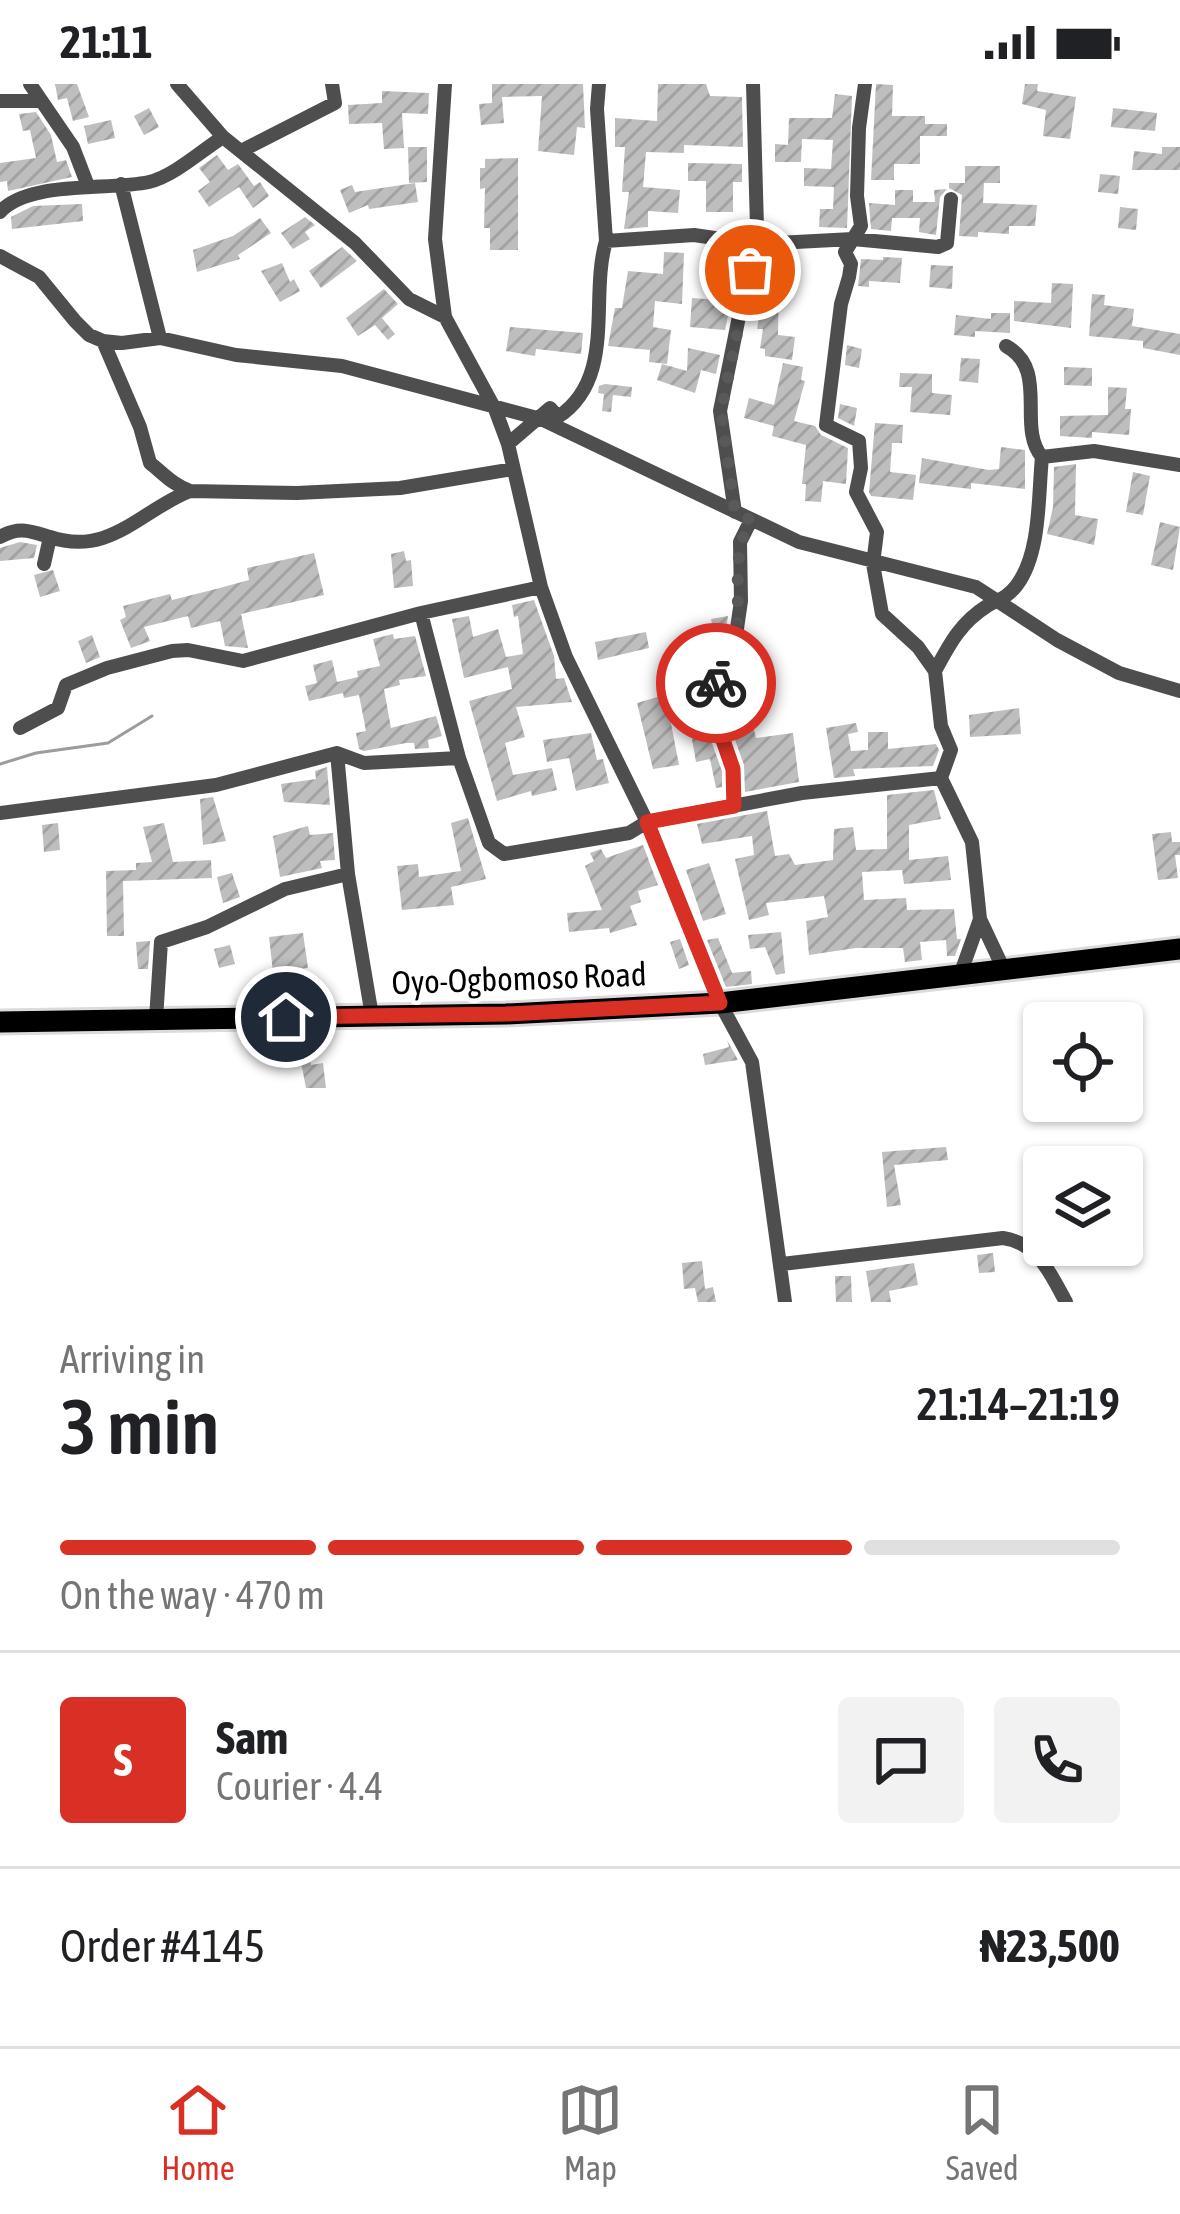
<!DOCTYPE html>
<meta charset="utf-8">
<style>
:root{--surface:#fff;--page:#f2f2f2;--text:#202124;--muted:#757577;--line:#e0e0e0;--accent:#d93025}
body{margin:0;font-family:"Asap Condensed",sans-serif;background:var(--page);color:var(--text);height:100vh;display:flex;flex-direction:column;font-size:45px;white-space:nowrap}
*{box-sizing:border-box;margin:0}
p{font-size:39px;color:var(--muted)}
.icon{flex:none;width:66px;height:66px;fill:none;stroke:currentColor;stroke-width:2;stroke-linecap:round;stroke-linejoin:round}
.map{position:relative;height:1218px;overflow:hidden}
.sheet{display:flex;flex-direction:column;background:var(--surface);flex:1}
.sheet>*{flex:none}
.tools{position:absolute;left:1023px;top:918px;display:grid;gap:24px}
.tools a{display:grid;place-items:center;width:120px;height:120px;border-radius:12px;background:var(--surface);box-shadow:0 3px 9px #0004;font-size:60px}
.pin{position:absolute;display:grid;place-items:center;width:102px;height:102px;color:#fff;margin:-51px;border:6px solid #fff;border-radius:50%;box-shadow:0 3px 12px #0007}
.courier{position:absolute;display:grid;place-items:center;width:120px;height:120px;margin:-60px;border:9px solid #d93025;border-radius:50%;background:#fff;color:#222;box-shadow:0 3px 15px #0007}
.summary em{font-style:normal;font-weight:600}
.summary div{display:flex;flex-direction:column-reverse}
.summary{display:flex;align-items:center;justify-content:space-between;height:204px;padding:0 60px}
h1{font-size:78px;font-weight:600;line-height:90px}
.bar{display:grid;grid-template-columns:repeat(4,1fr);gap:18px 12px;align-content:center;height:144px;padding:0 60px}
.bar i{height:15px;border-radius:9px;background:var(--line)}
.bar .current{background:var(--accent)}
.bar p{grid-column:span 4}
.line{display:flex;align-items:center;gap:30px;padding:0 60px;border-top:3px solid var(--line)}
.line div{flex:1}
.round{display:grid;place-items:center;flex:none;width:126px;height:126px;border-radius:12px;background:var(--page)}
.status{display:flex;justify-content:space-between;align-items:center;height:84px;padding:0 60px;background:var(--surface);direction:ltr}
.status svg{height:33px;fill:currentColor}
.menu{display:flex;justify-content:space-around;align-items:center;height:168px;border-top:3px solid var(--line);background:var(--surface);font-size:33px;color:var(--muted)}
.menu a{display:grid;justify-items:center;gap:6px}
.menu .current{color:var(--accent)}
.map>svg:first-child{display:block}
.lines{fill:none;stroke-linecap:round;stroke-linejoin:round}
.stream{stroke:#9c9c9c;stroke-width:3}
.building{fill:url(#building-hatch)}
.highway-casing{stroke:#dbdbdb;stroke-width:27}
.minor{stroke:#4e4e4e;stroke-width:14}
.highway{stroke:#000;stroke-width:21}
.done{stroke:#595959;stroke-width:12;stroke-dasharray:0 21.6}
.route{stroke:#d93025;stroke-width:15}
.labels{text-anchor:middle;stroke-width:9;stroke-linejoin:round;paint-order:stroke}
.street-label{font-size:33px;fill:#000;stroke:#fff}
</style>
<div class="status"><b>21:11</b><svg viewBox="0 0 49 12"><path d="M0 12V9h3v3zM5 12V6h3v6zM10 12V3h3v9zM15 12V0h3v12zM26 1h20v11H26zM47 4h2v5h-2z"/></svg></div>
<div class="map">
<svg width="1180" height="1218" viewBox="0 0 1180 1218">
<defs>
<pattern id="building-hatch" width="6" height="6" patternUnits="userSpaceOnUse" patternTransform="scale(3)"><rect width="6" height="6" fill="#bebebe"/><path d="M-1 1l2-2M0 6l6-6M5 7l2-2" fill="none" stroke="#a2a2a2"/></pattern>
</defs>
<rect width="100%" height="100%" fill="#fff"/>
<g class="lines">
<path class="stream" d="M 0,680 L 36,669 L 108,659 L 152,632"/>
</g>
<path class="building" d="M 55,0 L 77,0 L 89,33 L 73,37 L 67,14 L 58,16 Z
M 492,0 L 583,0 L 585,44 L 577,43 L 574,71 L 538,67 L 542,12 L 502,13 L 504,39 L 481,41 L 479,20 L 492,19 Z
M 658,0 L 706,0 L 710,12 L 742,13 L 743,63 L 684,61 L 684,69 L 646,68 L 643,103 L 680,106 L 678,129 L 648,127 L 648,143 L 624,145 L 629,108 L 622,108 L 625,63 L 615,63 L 615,34 L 657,37 Z
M 876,0 L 893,1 L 892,32 L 925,32 L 925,40 L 947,40 L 947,52 L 920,52 L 920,80 L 894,80 L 894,96 L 871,96 Z
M 1025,0 L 1038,0 L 1037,7 L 1076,13 L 1070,55 L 1043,52 L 1046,26 L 1022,20 Z
M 382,7 L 429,9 L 428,30 L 402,29 L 404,64 L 384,65 L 382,39 L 349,40 L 348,21 L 382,19 Z
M 835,10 L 852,12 L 847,144 L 819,143 L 820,125 L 833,125 L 834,103 L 804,102 L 804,84 L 831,85 L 833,56 L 802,55 L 801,78 L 775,78 L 775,60 L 788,61 L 789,34 L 832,34 Z
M 149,24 L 159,43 L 144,51 L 134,32 Z
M 1113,24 L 1157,29 L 1155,47 L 1111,43 Z
M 36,28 L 51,51 L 57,78 L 66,76 L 72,93 L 8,107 L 7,97 L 0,98 L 0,79 L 36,74 L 30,46 L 23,47 L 19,30 Z
M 111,36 L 115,54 L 88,60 L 84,42 Z
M 408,63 L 427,63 L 427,98 L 409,99 Z
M 1162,63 L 1180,63 L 1180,86 L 1132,86 L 1134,67 L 1162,70 Z
M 217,71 L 228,86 L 238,80 L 254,102 L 260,98 L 269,112 L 253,124 L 239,103 L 209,123 L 198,107 L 210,98 L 199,84 Z
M 518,74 L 518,166 L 490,166 L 490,144 L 484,144 L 485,104 L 480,105 L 480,84 L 485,84 L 485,75 Z
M 688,79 L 742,80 L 742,98 L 733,98 L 733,128 L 706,128 L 706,97 L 688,97 Z
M 965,82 L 1000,82 L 1000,99 L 984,99 L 983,119 L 1037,121 L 1035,142 L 1009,142 L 1009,150 L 978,148 L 978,153 L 959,152 L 962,111 L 949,104 L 949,99 L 965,99 Z
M 1100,90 L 1120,92 L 1118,110 L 1098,108 Z
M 415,99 L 418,118 L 369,125 L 368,121 L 349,129 L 340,106 L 352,101 L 355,108 Z
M 947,105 L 940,113 L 936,151 L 919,148 L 920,134 L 892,134 L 891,147 L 871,145 L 869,119 L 895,121 L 895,106 L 913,106 L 913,118 L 935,118 L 934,106 Z
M 82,120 L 83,137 L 12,145 L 11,133 L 33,122 Z
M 1120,123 L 1138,125 L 1136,146 L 1118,144 Z
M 305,133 L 315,141 L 305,148 L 310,155 L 293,165 L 281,149 Z
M 260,134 L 271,149 L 238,171 L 240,175 L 197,188 L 193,166 L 233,152 Z
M 342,163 L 357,177 L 321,204 L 309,187 Z
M 664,168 L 684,169 L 682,220 L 655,217 L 653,243 L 671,246 L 667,280 L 649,278 L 650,266 L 608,262 L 615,224 L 622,224 L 628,187 L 663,190 Z
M 883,173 L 902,174 L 900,199 L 869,197 L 869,203 L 858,202 L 861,175 L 883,176 Z
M 282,179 L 290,198 L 294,195 L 300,207 L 280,218 L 261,187 Z
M 931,181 L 953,182 L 952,205 L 929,203 Z
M 779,193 L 778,251 L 795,253 L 792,276 L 765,272 L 765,265 L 760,264 L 763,245 L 757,245 L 761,221 L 760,194 Z
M 1052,199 L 1073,200 L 1071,244 L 1014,237 L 1014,217 L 1051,219 Z
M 384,205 L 398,220 L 382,234 L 395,250 L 388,256 L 375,241 L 358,252 L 346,234 Z
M 1092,210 L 1105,211 L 1104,221 L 1134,225 L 1132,242 L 1180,250 L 1180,271 L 1143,264 L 1143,257 L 1089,252 Z
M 692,214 L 731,217 L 725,246 L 690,243 Z
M 991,229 L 1010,229 L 1010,249 L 975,247 L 975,253 L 954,251 L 956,231 L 991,235 Z
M 510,243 L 583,249 L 581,270 L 536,265 L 535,272 L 506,267 Z
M 847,261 L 862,265 L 859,284 L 845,281 Z
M 688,264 L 720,271 L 716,290 L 701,286 L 695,309 L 657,296 L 662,280 L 687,287 Z
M 961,274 L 980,275 L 978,299 L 959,297 Z
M 783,279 L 803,283 L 801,296 L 805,297 L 794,337 L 815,342 L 821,351 L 848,364 L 846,400 L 823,397 L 821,418 L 805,417 L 806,400 L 802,400 L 806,361 L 772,352 L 774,342 L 744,334 L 749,314 L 774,321 Z
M 1064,283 L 1092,284 L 1092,302 L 1064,301 Z
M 900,289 L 932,290 L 932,309 L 952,311 L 950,331 L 910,328 L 912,303 L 899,303 Z
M 605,300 L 632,303 L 631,313 L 613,311 L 611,328 L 602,327 L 604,310 L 598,309 L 599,302 Z
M 1108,303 L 1127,304 L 1125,325 L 1131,325 L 1129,351 L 1092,348 L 1092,354 L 1060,352 L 1060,332 L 1108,331 Z
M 840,320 L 857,324 L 854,342 L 838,334 Z
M 875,339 L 903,341 L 902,359 L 892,359 L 890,388 L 916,391 L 913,416 L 871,412 L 869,408 Z
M 1001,363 L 1025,366 L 1025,405 L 971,399 L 971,405 L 919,399 L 922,374 L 989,386 L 999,385 Z
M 1076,380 L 1075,431 L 1098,435 L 1094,461 L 1047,450 L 1053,423 L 1054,383 Z
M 1133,388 L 1150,392 L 1143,431 L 1126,428 Z
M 1160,438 L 1180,443 L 1173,486 L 1151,481 Z
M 20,458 L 37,461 L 34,474 L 0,477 L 0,464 Z
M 404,467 L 406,477 L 411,476 L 413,502 L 394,504 L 391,470 Z
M 314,469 L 324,511 L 241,530 L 248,564 L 225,562 L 220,537 L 191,544 L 188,532 L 144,543 L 150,557 L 131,564 L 120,536 L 126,533 L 123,522 L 170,510 L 172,516 L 216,505 L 249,496 L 247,484 Z
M 53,486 L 60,507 L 40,513 L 34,491 Z
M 534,516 L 554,572 L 556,595 L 564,594 L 572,618 L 516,623 L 525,653 L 505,659 L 513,691 L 552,684 L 557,706 L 532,712 L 531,707 L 497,717 L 469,617 L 512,605 L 508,583 L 464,594 L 452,535 L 469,532 L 473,553 L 498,545 L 506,573 L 523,570 L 518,532 L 514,533 L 512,521 Z
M 728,532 L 724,558 L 716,560 L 711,535 Z
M 646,548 L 649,564 L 598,576 L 595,558 Z
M 393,550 L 394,555 L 415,552 L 426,592 L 399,596 L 400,601 L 384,605 L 391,644 L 436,632 L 442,652 L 428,656 L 429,664 L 415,665 L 414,659 L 406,659 L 364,667 L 359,665 L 356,649 L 366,647 L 359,611 L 344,614 L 343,609 L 309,617 L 305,602 L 317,599 L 313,581 L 332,576 L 337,598 L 358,593 L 357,587 L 380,582 L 373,555 Z
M 92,551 L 100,573 L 86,579 L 78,557 Z
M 740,592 L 756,654 L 793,649 L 799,698 L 745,708 L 744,681 L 727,633 L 729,593 Z
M 671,609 L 675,622 L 668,624 L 679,681 L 653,685 L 637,619 Z
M 1019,624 L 1021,650 L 970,653 L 969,631 Z
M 856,639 L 858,648 L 848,650 L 851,667 L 868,666 L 868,648 L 888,648 L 888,665 L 936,660 L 939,666 L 933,682 L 853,685 L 855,692 L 834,694 L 826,644 Z
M 591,649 L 597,676 L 603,675 L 609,699 L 576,707 L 569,674 L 547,678 L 543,656 Z
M 709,651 L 722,687 L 722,703 L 716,704 L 710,675 L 696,678 L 692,655 Z
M 327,683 L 330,721 L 284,718 L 281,700 L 316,695 L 315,687 Z
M 934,706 L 941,735 L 909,741 L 909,776 L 948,772 L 951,796 L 904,800 L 902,786 L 862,788 L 864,816 L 906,814 L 907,826 L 954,825 L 957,855 L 961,855 L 955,872 L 947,872 L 946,856 L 920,858 L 922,876 L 905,878 L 903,864 L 856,864 L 809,871 L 806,837 L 828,833 L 824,812 L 766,819 L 769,831 L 749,836 L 735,775 L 754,771 L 752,752 L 702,760 L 697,740 L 767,727 L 775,772 L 789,770 L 795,781 L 833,776 L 834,745 L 853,743 L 856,766 L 887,765 L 887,711 Z
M 213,713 L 226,757 L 203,761 L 200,715 Z
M 468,734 L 486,795 L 451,803 L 454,821 L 402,826 L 397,782 L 418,780 L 419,793 L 461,787 L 451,739 Z
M 58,739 L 60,766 L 44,768 L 42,741 Z
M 164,739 L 173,778 L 211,776 L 212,794 L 123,797 L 124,852 L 107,852 L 106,787 L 136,786 L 136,779 L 152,778 L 143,743 Z
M 308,742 L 310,751 L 333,749 L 335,776 L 320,777 L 322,784 L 280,793 L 273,752 Z
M 1171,748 L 1172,758 L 1180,758 L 1180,771 L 1175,771 L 1178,794 L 1158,796 L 1152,750 Z
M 643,761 L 658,801 L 638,807 L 641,818 L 630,822 L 637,841 L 610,849 L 609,844 L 569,848 L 567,829 L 602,826 L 585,782 L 594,777 L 590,769 L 601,765 L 606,774 Z
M 709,779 L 726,830 L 703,837 L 686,786 Z
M 232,789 L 240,813 L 223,819 L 217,793 Z
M 781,848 L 785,889 L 776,891 L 765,863 L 750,865 L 748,851 Z
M 303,849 L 308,884 L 273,888 L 269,853 Z
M 718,854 L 732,889 L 751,887 L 752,900 L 726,903 L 707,856 Z
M 680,855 L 689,881 L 679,885 L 670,858 Z
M 150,857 L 148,885 L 138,885 L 136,858 Z
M 230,861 L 235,880 L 219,884 L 214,865 Z
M 727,956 L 738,976 L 705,981 L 703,970 L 729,963 Z
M 308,962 L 311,981 L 323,979 L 326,1004 L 306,1004 L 298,963 Z
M 946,1063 L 948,1076 L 894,1081 L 901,1121 L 887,1123 L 882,1068 Z
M 993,1169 L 995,1188 L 979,1189 L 977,1171 Z
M 702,1177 L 705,1205 L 713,1203 L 716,1218 L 698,1218 L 695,1204 L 684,1205 L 682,1179 Z
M 914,1179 L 918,1201 L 889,1207 L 891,1218 L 871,1218 L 866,1187 Z
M 835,1192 L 851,1192 L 852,1218 L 836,1218 Z"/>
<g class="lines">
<defs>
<path id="highway" d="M 0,938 L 506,930 L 720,919 L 1180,865"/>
</defs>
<use href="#highway" class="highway-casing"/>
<path class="minor" d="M 30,0 L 73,63 L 88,102
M 177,0 L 223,53 L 355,159 L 409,215 L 445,233
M 445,0 L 435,155 L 445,233 L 495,325 L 508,360 L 541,503 L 566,573 L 647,738 L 720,919 L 752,978 L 785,1218
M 865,0 L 859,44 L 857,112 L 861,142 L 845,168 L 851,180 L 849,193 L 841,220 L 826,341 L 859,357 L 861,384 L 856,408 L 877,448 L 873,480 L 882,530 L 918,563 L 935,587 L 941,642 L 951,666 L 941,694 L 972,758 L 980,835 L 1004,886
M 0,17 L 41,17
M 243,66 L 335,19 L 332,0
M 121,100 L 160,254
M 0,128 C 29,96 108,107 149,98 C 174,92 201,67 223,53
M 606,157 L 694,151 L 755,160 L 853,155 L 938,163 L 947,159 L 951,115
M 0,172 L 39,193 L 75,237 L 89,251 L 103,257 L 122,259 L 160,254 L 236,271 L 342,282 L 541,335 L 799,458 L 976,503 L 1057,556 L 1119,589 L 1180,607
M 103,257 L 140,343 L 150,379 C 165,391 172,400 190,407
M 1006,262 C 1050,286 1016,342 1042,373
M 508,360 L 550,324 L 558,333 C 617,294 589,214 606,157 L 597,25 L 599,0
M 735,428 L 720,327 L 757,143 L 753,0
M 0,453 C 19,442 30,447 50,453
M 44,480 L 50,453 C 110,473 141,426 190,407 L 297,409 L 400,404 L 513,385
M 421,529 L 459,674 L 489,759 L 504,770 L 629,749 L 647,738 L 802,709 L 941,694
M 935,587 C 949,561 960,539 987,522 C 999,515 1007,514 1017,501 C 1041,468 1038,413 1042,373 L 1094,367 L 1180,381
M 20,644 L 58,624 L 66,601 L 107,584 L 172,567 L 188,566 L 243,577 L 421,529 L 541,503
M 337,669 L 348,790 L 372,932
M 734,722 L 733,685 L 716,636 L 715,610 L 721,577 L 734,565 L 741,517 L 740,458 L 751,436
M 0,729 L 216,701 L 337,669 L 364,679 L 459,674
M 960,891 L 980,835
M 156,935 L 161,858 L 207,843 L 285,805 L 348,790
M 782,1180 L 1003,1154 C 1038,1159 1050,1189 1066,1218"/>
<use href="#highway" class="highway"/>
</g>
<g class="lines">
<path class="done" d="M 716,599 C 720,576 731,575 735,557 C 743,518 729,471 751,436 L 735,428 L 721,327 L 750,186"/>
<path class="route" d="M 286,933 L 506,930 L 720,919 L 647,738 L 734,722 L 733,685 L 716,636 L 716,599"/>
</g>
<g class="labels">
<g class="street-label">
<text transform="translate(519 894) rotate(-2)" y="12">Oyo-Ogbomoso Road</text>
</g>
</g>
</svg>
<div class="tools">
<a><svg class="icon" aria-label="locate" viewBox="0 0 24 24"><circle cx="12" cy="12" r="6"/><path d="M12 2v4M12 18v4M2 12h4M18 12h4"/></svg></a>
<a><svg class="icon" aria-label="layers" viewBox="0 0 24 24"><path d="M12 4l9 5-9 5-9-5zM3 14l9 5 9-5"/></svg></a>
</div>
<div class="pin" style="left:750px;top:186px;background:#ea580c"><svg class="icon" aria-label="bag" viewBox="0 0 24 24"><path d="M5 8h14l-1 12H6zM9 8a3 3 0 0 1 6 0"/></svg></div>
<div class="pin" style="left:286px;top:933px;background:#1f2937"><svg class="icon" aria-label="home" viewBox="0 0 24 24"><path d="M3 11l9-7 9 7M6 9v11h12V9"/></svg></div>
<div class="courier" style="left:716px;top:599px"><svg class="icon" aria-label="bike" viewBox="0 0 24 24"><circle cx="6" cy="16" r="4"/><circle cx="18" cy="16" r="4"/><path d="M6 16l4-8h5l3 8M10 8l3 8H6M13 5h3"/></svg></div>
</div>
<section class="sheet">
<div class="summary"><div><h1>3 min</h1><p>Arriving in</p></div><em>21:14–21:19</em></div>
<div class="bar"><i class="current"></i><i class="current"></i><i class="current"></i><i></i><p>On the way · 470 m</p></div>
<div class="line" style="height:216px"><b class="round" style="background:var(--accent);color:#fff">S</b><div><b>Sam</b><p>Courier · 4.4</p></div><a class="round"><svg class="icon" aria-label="chat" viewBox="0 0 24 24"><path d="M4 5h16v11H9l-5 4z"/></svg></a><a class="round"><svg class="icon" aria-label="phone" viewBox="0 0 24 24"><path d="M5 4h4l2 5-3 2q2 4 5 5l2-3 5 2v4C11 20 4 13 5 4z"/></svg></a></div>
<div class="line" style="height:156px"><div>Order #4145</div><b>₦23,500</b></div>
</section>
<nav class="menu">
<a class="current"><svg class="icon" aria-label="home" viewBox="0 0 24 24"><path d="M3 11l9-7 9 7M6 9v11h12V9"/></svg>Home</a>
<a><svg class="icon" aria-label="map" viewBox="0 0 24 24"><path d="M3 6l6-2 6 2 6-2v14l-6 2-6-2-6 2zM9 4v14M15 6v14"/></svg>Map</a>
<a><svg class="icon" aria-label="saved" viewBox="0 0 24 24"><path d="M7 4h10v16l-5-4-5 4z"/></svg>Saved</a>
</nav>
